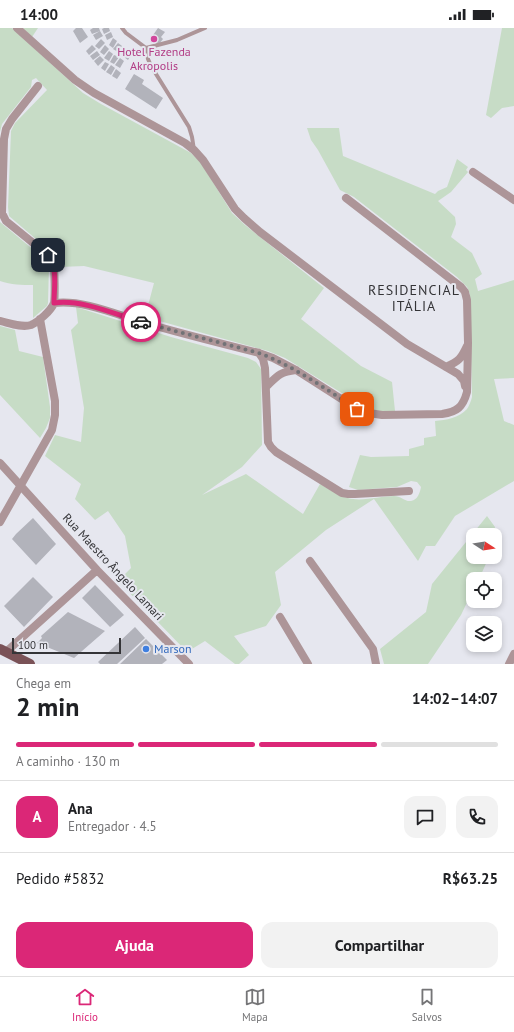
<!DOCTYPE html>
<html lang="pt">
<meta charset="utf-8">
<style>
:root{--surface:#fff;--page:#f2f2f2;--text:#202124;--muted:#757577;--line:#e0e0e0;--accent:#db2777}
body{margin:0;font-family:"PT Sans",sans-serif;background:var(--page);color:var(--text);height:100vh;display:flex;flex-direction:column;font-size:15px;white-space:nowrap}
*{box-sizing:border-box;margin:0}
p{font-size:13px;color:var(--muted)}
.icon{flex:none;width:22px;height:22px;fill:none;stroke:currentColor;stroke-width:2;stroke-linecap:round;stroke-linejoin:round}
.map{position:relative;height:636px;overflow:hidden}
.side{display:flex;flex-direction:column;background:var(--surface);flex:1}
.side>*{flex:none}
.needle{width:26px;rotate:102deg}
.controls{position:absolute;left:466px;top:500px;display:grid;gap:8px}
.controls a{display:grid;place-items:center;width:36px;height:36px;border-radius:8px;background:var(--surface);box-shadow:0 2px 6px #0003;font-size:20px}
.scale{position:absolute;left:12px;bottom:10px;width:109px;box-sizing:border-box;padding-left:4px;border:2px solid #343437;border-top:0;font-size:11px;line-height:14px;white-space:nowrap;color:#343437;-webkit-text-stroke:3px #e6e7ef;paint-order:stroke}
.pin{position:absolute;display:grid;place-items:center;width:34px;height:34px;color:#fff;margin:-17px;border-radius:8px;box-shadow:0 2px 6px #0006}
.courier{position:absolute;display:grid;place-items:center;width:40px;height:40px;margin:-20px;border:3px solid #db2777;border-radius:50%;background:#fff;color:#222;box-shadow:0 1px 5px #0007}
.overview em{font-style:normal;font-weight:800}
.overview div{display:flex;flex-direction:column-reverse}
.overview{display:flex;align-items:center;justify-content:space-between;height:68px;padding:0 16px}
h1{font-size:26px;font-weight:800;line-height:30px}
.bar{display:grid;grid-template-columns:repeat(4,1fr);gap:6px 4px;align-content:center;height:48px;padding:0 16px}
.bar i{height:5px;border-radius:3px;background:var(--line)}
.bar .current{background:var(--accent)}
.bar p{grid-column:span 4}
.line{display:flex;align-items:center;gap:10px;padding:0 16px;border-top:1px solid var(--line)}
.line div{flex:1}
.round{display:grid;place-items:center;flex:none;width:42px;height:42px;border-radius:12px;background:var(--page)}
.button{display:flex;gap:8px;margin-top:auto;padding:8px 16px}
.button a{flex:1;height:46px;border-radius:12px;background:var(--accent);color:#fff;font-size:16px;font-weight:800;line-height:46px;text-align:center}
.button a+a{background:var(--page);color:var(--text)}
.status{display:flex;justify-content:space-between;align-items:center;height:28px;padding:0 20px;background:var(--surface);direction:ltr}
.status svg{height:11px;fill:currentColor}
.tabs{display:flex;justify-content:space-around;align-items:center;height:56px;border-top:1px solid var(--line);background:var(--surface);font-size:11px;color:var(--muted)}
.tabs a{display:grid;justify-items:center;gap:2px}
.tabs .current{color:var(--accent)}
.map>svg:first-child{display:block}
.green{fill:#c7dcc6}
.building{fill:#b2b3bb}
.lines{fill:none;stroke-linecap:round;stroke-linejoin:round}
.service{stroke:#ad9598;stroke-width:4}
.minor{stroke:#ad9598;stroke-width:8}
.primary{stroke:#7a5257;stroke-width:10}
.done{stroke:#727377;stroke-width:4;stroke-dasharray:0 7.2}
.route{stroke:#db2777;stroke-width:5}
.hotel-dot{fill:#d1479c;stroke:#e6e7ef;stroke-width:1.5}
.shop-dot{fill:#3f7fe0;stroke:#e6e7ef;stroke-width:1.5}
.labels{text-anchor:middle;stroke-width:4;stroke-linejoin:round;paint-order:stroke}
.hotel-label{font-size:12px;fill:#b23c85;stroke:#e6e7ef}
.street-label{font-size:12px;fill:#343437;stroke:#e6e7ef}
.shop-label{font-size:12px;fill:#366cbe;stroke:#e6e7ef;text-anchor:start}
.quarter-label{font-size:14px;letter-spacing:1px;fill:#343437;stroke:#e6e7ef}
</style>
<div class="status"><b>14:00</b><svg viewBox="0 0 49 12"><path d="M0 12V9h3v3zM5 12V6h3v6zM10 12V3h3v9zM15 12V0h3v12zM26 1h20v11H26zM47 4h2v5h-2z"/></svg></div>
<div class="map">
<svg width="514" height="636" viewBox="0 0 514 636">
<rect width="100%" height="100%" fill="#e6e7ef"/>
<path class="green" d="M 0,0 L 12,0 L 83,65 L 101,76 L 191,125 L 201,135 L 232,185 L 245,197 L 324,260 L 301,291 L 361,338 L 392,354 L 395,383 L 382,384 L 366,380 L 285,330 L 268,323 L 145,289 L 154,255 L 84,238 L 60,239 L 57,229 L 9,188 L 8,179 L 11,103 L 15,95 L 47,62 L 36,50 L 32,52 L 31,59 L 2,96 L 0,104 Z
M 23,0 L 38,0 L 32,9 Z
M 502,0 L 514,0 L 514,78 L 502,80 L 491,90 L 486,87 Z
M 307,100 L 339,100 L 343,128 L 435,166 L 438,163 L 447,159 L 457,131 L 468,139 L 466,142 L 468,144 L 451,164 L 438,173 L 455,189 L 456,196 L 451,209 L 472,225 L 482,246 L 475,251 L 478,263 L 514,252 L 514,350 L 494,351 L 504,393 L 514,397 L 514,453 L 455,488 L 435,518 L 426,518 L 418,533 L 374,471 L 326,502 L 275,544 L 281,577 L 266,598 L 234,608 L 249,627 L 239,636 L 235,636 L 205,613 L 187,624 L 118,553 L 131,540 L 125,508 L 108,483 L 95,492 L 75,471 L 81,456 L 45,428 L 55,407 L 81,414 L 84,380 L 71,302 L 78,295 L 76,279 L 171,309 L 248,330 L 256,334 L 261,341 L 262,417 L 242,439 L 202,467 L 246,446 L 303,486 L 320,456 C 329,461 338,468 348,470 C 361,474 381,468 394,468 C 401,468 405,474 411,473 C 418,472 420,464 421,459 L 417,454 L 411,453 L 397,459 L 358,462 L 349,459 L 360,427 L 371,429 L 409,428 L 409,421 L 424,417 L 424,410 L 436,408 L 435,393 C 446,392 459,390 467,381 C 469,378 471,373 472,369 L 470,266 L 467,259 L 457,249 L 354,169 L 340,162 L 318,122 L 311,112 Z
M 0,194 L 47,233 L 49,238 L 48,275 L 47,278 L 33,290 L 33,257 C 22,257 11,257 0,253 Z
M 0,298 L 15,302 L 19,323 L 43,329 L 50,379 L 50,390 L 46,400 L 40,410 L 0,367 Z
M 487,488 L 495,499 L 494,507 L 473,507 L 473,529 L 489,529 L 479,551 L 473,551 L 473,562 L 461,587 L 428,636 L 384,636 L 380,621 L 426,584 L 432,556 Z"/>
<path class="building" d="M 76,0 L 82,0 L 88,9 L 80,15 L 73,3 Z
M 93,0 L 99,0 L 100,3 L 92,6 L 90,2 Z
M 104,0 L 109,0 L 110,3 L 104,6 L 102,1 Z
M 158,0 L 165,4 L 161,9 L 163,11 L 159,16 L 151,10 Z
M 100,3 L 103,8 L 96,12 L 93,7 Z
M 111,4 L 113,9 L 107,12 L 105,7 Z
M 113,10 L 117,13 L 113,20 L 109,17 Z
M 101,11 L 105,15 L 99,21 L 95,18 Z
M 118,15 L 122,18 L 118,24 L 113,21 Z
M 92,17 L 96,21 L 89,27 L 86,23 Z
M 105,17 L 109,21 L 104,27 L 100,24 Z
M 123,20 L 127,22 L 123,28 L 119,26 Z
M 97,23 L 100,27 L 93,32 L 90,28 Z
M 109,23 L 113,26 L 109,33 L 104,30 Z
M 128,23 L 132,25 L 128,32 L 124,29 Z
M 114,27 L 119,29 L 114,36 L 110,34 Z
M 100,28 L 104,32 L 98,38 L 94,33 Z
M 120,30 L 124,33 L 120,40 L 115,37 Z
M 105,34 L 109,36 L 105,43 L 101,40 Z
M 111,37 L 115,40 L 111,47 L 106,44 Z
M 116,41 L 121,45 L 117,51 L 112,48 Z
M 134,46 L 144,52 L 142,56 L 163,70 L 156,81 L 125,61 Z
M 33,490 L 56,516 L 36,537 L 12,511 L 16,506 Z
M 33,549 L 53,569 L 24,599 L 4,578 Z
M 95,557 L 124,587 L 110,599 L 82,570 Z
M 68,584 L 105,603 L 74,630 L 37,615 L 42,610 L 41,608 Z
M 135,599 L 145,610 L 117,636 L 100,636 L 98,634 Z
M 146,611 L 167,632 L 162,636 L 120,636 Z"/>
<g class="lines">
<path class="service" d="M 122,0 L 126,5 L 146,20 L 177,12 L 205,0
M 146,20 L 148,31 L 151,38 L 189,99 L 192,109 L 194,122"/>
<path class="minor" d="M 17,0 L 75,52 L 94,65 L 185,115 L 194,122 L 203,132 L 235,181 L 244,190 L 260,204 L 407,316 L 458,346 L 464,353 L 465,358
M 473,144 L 514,172
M 54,275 C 85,271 122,289 152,297 C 187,307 223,316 259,325 L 273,330 L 296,342 L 357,381 L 369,385 L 382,387 L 442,386 C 457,384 463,379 467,364 L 468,315 L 467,272 L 465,264 L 461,259 L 346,170
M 0,293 C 9,295 22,300 31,297 C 38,294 51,283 54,275 C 55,270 55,240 53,235 C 52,232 50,229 48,227 L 6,193 L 2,185 L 4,111 L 6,101 L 12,91 L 38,58
M 259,325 L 263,331 L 265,340 L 268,414 L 271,419 L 276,424 L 342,465 L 348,466 L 355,466 L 409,463
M 446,339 C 459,333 461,331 467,318
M 267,358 C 278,347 280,344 296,342
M 0,435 L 97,542 L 189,636
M 0,494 L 52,402 L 55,387 L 55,373 L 40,291
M 310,533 L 373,621 L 376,636
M 280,589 L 308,636
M 6,624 L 97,542
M 509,636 L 514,626"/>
<path class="primary" d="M 0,621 L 30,636"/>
</g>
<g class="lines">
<path class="done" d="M 141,294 L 259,325 C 294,338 325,361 357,381"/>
<path class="route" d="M 48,227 C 58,241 54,259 54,275 C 82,271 114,286 141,294"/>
</g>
<circle class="hotel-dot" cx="154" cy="11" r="4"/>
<circle class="shop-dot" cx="146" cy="621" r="4"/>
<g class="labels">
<g class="hotel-label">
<text x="154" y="28">Hotel Fazenda<tspan x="154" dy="14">Akropolis</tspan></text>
</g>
<g class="street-label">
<text transform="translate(113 539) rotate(47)" y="4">Rua Maestro Ângelo Lamari</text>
</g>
<g class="shop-label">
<text x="154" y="625">Marson</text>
</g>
<g class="quarter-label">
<text x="414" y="267">RESIDENCIAL<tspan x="414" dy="16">ITÁLIA</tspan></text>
</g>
</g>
</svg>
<div class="controls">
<a><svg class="needle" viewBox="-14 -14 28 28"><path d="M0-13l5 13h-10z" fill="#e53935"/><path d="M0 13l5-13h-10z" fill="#757577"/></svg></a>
<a><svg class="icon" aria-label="locate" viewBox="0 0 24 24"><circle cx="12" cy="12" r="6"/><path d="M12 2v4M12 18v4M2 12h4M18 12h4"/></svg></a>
<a><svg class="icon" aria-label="layers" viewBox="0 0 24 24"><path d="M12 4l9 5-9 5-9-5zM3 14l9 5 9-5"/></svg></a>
</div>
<div class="scale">100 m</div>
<div class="pin" style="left:357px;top:381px;background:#ea580c"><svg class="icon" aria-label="bag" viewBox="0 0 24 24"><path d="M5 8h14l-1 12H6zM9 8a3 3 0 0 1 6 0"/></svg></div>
<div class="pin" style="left:48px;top:227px;background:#1f2937"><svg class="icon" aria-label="home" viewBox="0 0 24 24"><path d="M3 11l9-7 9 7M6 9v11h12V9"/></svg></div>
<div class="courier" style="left:141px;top:294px"><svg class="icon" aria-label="car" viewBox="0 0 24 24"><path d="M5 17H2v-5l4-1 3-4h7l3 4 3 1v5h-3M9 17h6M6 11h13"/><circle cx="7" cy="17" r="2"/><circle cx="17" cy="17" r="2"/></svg></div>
</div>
<section class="side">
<div class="overview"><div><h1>2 min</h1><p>Chega em</p></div><em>14:02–14:07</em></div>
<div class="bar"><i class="current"></i><i class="current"></i><i class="current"></i><i></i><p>A caminho · 130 m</p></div>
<div class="line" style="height:72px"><b class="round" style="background:var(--accent);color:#fff">A</b><div><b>Ana</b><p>Entregador · 4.5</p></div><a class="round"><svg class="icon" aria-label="chat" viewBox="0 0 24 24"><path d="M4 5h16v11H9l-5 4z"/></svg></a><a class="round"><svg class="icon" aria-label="phone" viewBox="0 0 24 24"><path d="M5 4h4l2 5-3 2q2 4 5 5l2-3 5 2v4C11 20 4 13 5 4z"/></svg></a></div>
<div class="line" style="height:52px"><div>Pedido #5832</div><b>R$63.25</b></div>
<div class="button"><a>Ajuda</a><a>Compartilhar</a></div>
</section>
<nav class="tabs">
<a class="current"><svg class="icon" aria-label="home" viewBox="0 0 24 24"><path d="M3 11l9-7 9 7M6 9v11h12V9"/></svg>Início</a>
<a><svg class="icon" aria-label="map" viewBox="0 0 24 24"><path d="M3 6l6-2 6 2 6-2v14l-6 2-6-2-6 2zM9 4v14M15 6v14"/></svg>Mapa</a>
<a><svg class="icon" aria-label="saved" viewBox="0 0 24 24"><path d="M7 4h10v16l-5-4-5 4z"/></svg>Salvos</a>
</nav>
